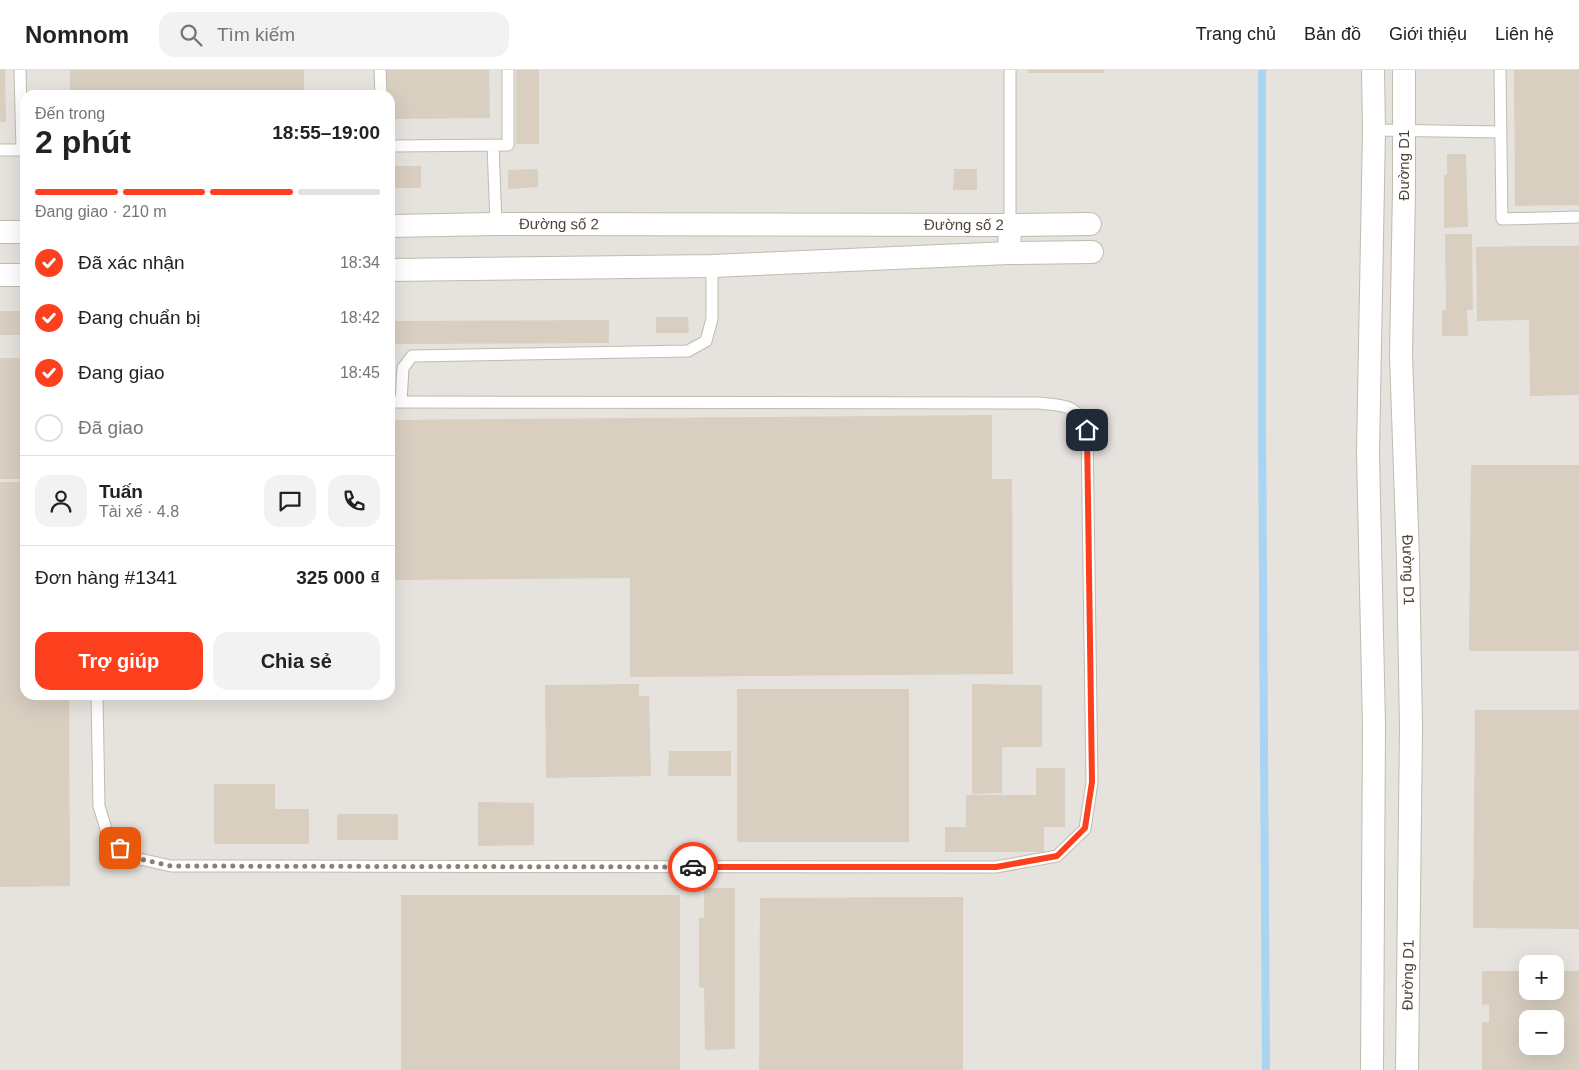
<!DOCTYPE html>
<html lang="vi">
<meta charset="utf-8">
<style>
:root{--surface:#fff;--page:#f2f2f2;--text:#222;--muted:#767676;--line:#e0e0e0;--accent:#fc3f1d}
body{margin:0;font-family:Arial,sans-serif;background:var(--page);color:var(--text);height:100vh;display:flex;flex-direction:column;font-size:19px;white-space:nowrap}
*{box-sizing:border-box;margin:0}
p{font-size:16px;color:var(--muted)}
.icon{flex:none;width:28px;height:28px;fill:none;stroke:currentColor;stroke-width:2;stroke-linecap:round;stroke-linejoin:round}
.map{position:relative;flex:1;overflow:hidden}
.sheet{position:absolute;left:20px;top:20px;width:375px;height:610px;display:flex;flex-direction:column;background:var(--surface);border-radius:15px;box-shadow:0 5px 20px #0002}
.sheet>*{flex:none}
.controls{position:absolute;left:1519px;top:885px;display:grid;gap:10px}
.controls a{display:grid;place-items:center;width:45px;height:45px;border-radius:10px;background:var(--surface);box-shadow:0 5px 20px #0002;font-size:25px}
.pin{position:absolute;display:grid;place-items:center;width:42px;height:42px;color:#fff;margin:-21px;border-radius:10px;box-shadow:0 2px 8px #0006}
.courier{position:absolute;display:grid;place-items:center;width:50px;height:50px;margin:-25px;border:4px solid #fc3f1d;border-radius:50%;background:#fff;color:#222;box-shadow:0 1px 6px #0007}
.headline em{font-style:normal;font-weight:700}
.headline div{display:flex;flex-direction:column-reverse}
.headline{display:flex;align-items:center;justify-content:space-between;height:85px;padding:0 15px}
h1{font-size:32px;font-weight:700;line-height:38px}
.bar{display:grid;grid-template-columns:repeat(4,1fr);gap:8px 5px;align-content:center;height:60px;padding:0 15px}
.bar i{height:6px;border-radius:4px;background:var(--line)}
.bar .selected{background:var(--accent)}
.bar p{grid-column:span 4}
.line{display:flex;align-items:center;gap:12px;padding:0 15px;border-top:1px solid var(--line)}
.line div{flex:1}
.round{display:grid;place-items:center;flex:none;width:52px;height:52px;border-radius:15px;background:var(--page)}
ol{padding:0 15px;list-style:none}
li{display:flex;align-items:center;gap:15px;height:55px}
li p{margin-inline-start:auto}
li .icon{padding:5px;border-radius:50%;background:var(--accent);color:#fff;stroke-width:4}
li:last-child{color:var(--muted)}
li i{width:28px;height:28px;border:2px solid var(--line);border-radius:50%}
.primary-button{display:flex;gap:10px;margin-top:auto;padding:10px 15px}
.primary-button a{flex:1;height:58px;border-radius:15px;background:var(--accent);color:#fff;font-size:20px;font-weight:700;line-height:58px;text-align:center}
.primary-button a+a{background:var(--page);color:var(--text)}
header{display:flex;align-items:center;gap:30px;box-sizing:border-box;height:70px;padding:0 25px;background:var(--surface);border-bottom:1px solid var(--line)}
header strong{font-size:24px}
nav{display:flex;gap:28px;margin-inline-start:auto;font-size:18px}
.search{width:350px;height:45px;background:var(--page);display:flex;align-items:center;gap:12px;box-sizing:border-box;padding:0 18px;border-radius:15px;color:var(--muted);font-size:19px}
.map>svg:first-child{display:block}
.industrial{fill:#e6e2dd;fill-rule:evenodd}
.lines{fill:none;stroke-linecap:round;stroke-linejoin:round}
.stream{stroke:#a9d4f2;stroke-width:8}
.building{fill:#d8cfc1;fill-rule:evenodd}
.service-casing{stroke:#c2bbae;stroke-width:13}
.minor-casing{stroke:#c2bbae;stroke-width:24}
.service{stroke:#fff;stroke-width:11}
.minor{stroke:#fff;stroke-width:22}
.done{stroke:#878178;stroke-width:5;stroke-dasharray:0 9}
.route{stroke:#fc3f1d;stroke-width:6}
.labels{text-anchor:middle;stroke-width:4;stroke-linejoin:round;paint-order:stroke}
.street-label{font-size:15px;fill:#4b4439;stroke:#fff}
</style>
<header>
<strong>Nomnom</strong>
<div class="search"><svg class="icon" aria-label="search" viewBox="0 0 24 24"><circle cx="10" cy="10" r="6"/><path d="M15 15l6 6"/></svg>Tìm kiếm</div>
<nav><a>Trang chủ</a><a>Bản đồ</a><a>Giới thiệu</a><a>Liên hệ</a></nav>
</header>
<div class="map">
<svg width="1579" height="1000" viewBox="0 0 1579 1000">
<rect width="100%" height="100%" fill="#f6f3ec"/>
<path class="industrial" d="M 0,0 L 1579,0 L 1579,1000 L 0,1000 ZM 25,25 L 390,25 L 390,625 L 25,625 ZM 1528,894 L 1555,894 L 1555,921 L 1528,921 ZM 1528,949 L 1555,949 L 1555,976 L 1528,976 Z"/>
<g class="lines">
<path class="stream" d="M 1262,0 L 1262,357 L 1266,1000"/>
</g>
<path class="building" d="M 0,0 L 5,0 L 6,52 L 0,52 Z
M 70,0 L 304,0 L 304,25 L 70,25 Z
M 383,0 L 489,0 L 490,48 L 390,49 L 390,25 L 384,25 Z
M 516,0 L 539,0 L 539,74 L 516,74 Z
M 1028,0 L 1104,0 L 1104,3 L 1028,3 Z
M 1514,0 L 1579,0 L 1579,135 L 1515,136 Z
M 1447,84 L 1466,84 L 1468,157 L 1444,158 L 1444,105 L 1447,105 Z
M 390,96 L 421,96 L 421,118 L 390,118 Z
M 538,99 L 538,117 L 508,119 L 508,100 Z
M 954,99 L 977,99 L 977,120 L 953,120 Z
M 1445,164 L 1472,164 L 1473,240 L 1467,240 L 1468,266 L 1442,266 L 1442,240 L 1446,240 Z
M 1528,176 L 1579,176 L 1579,325 L 1530,326 L 1529,250 L 1477,251 L 1476,177 Z
M 0,241 L 25,241 L 25,265 L 0,265 Z
M 656,247 L 688,247 L 689,263 L 656,263 Z
M 609,250 L 609,273 L 394,274 L 394,251 Z
M 0,288 L 25,288 L 25,409 L 0,409 Z
M 992,345 L 992,409 L 1012,409 L 1013,604 L 630,607 L 630,508 L 390,510 L 390,350 Z
M 1471,395 L 1579,395 L 1579,581 L 1469,581 Z
M 0,412 L 25,412 L 25,625 L 69,625 L 70,816 L 0,817 Z
M 639,614 L 639,626 L 649,626 L 651,706 L 546,708 L 545,615 Z
M 972,614 L 1042,615 L 1042,677 L 1002,677 L 1002,723 L 972,724 Z
M 737,619 L 909,619 L 909,772 L 737,772 Z
M 1475,640 L 1579,640 L 1579,859 L 1473,858 Z
M 669,681 L 731,681 L 731,706 L 668,706 Z
M 1036,698 L 1065,698 L 1065,757 L 1044,757 L 1044,782 L 945,782 L 945,757 L 966,757 L 966,725 L 1036,725 Z
M 214,714 L 275,714 L 275,739 L 309,739 L 309,774 L 214,774 Z
M 478,732 L 534,733 L 534,775 L 478,776 Z
M 337,744 L 398,744 L 398,770 L 337,770 Z
M 704,818 L 735,818 L 735,979 L 705,980 L 704,918 L 699,917 L 699,848 L 704,848 Z
M 401,825 L 680,825 L 680,1000 L 401,1000 Z
M 963,827 L 963,1000 L 759,1000 L 760,828 Z
M 1482,901 L 1528,901 L 1528,921 L 1555,921 L 1555,901 L 1579,901 L 1579,1000 L 1482,1000 L 1482,952 L 1489,952 L 1489,934 L 1482,935 ZM 1528,949 L 1555,949 L 1555,976 L 1528,976 Z"/>
<g class="lines">
<defs>
<path id="service" d="M 20,0 L 22,80
M 380,0 L 381,25
M 1010,0 L 1010,155
M 1500,0 L 1502,149 L 1579,147
M 1374,60 L 1501,62
M 493,75 L 496,154
M 390,76 L 508,75 L 508,0
M 0,80 L 25,80
M 401,332 L 403,298 L 412,286 L 688,281 L 706,271 L 712,249 L 712,196
M 97,625 L 99,736 L 109,769 L 131,787 L 171,796 L 996,797 L 1057,786 L 1085,759 L 1092,712 L 1087,360 C 1076,333 1064,336 1039,333 L 390,332"/>
<g id="minor">
<path id="s1" d="M 1404,0 L 1404,120 L 1401,285 L 1408,488 L 1411,657 L 1407,1000"/>
<path id="s2" d="M 390,156 L 496,154 L 1010,155 L 1090,154"/>
<path d="M 0,162 L 25,162"/>
<path d="M 1009,183 L 1092,182"/>
<path d="M 390,200 L 712,196 L 1009,183 L 1010,155"/>
<path d="M 0,205 L 25,205"/>
<path d="M 1372,1000 L 1374,655 L 1368,383 L 1374,60 L 1373,0"/>
</g>
</defs>
<use href="#service" class="service-casing"/>
<use href="#minor" class="minor-casing"/>
<use href="#service" class="service"/>
<use href="#minor" class="minor"/>
</g>
<g class="lines">
<path class="done" d="M 120,778 L 131,787 L 171,796 L 693,797"/>
<path class="route" d="M 693,797 L 996,797 L 1057,786 L 1085,758 L 1092,712 L 1087,360"/>
</g>
<g class="labels">
<g class="street-label">
<text transform="translate(1404 95) rotate(-90)" y="5">Đường D1</text>
<text dy="5" stroke="none"><textPath href="#s2" startOffset="169">Đường số 2</textPath></text>
<text dy="5" stroke="none"><textPath href="#s2" startOffset="574">Đường số 2</textPath></text>
<text dy="5" stroke="none"><textPath href="#s1" startOffset="500">Đường D1</textPath></text>
<text transform="translate(1408 905) rotate(-89)" y="5">Đường D1</text>
</g>
</g>
</svg>
<div class="controls">
<a>+</a>
<a>−</a>
</div>
<div class="pin" style="left:120px;top:778px;background:#ea580c"><svg class="icon" aria-label="bag" viewBox="0 0 24 24"><path d="M5 8h14l-1 12H6zM9 8a3 3 0 0 1 6 0"/></svg></div>
<div class="pin" style="left:1087px;top:360px;background:#1f2937"><svg class="icon" aria-label="home" viewBox="0 0 24 24"><path d="M3 11l9-7 9 7M6 9v11h12V9"/></svg></div>
<div class="courier" style="left:693px;top:797px"><svg class="icon" aria-label="car" viewBox="0 0 24 24"><path d="M5 17H2v-5l4-1 3-4h7l3 4 3 1v5h-3M9 17h6M6 11h13"/><circle cx="7" cy="17" r="2"/><circle cx="17" cy="17" r="2"/></svg></div>
<section class="sheet">
<div class="headline"><div><h1>2 phút</h1><p>Đến trong</p></div><em>18:55–19:00</em></div>
<div class="bar"><i class="selected"></i><i class="selected"></i><i class="selected"></i><i></i><p>Đang giao · 210 m</p></div>
<ol>
<li><svg class="icon" aria-label="check" viewBox="0 0 24 24"><path d="M5 12l5 5 9-10"/></svg>Đã xác nhận<p>18:34</p></li>
<li><svg class="icon" aria-label="check" viewBox="0 0 24 24"><path d="M5 12l5 5 9-10"/></svg>Đang chuẩn bị<p>18:42</p></li>
<li><svg class="icon" aria-label="check" viewBox="0 0 24 24"><path d="M5 12l5 5 9-10"/></svg>Đang giao<p>18:45</p></li>
<li><i></i>Đã giao</li>
</ol>
<div class="line" style="height:90px"><a class="round"><svg class="icon" aria-label="person" viewBox="0 0 24 24"><circle cx="12" cy="8" r="4"/><path d="M4 21q1-7 8-7t8 7"/></svg></a><div><b>Tuấn</b><p>Tài xế · 4.8</p></div><a class="round"><svg class="icon" aria-label="chat" viewBox="0 0 24 24"><path d="M4 5h16v11H9l-5 4z"/></svg></a><a class="round"><svg class="icon" aria-label="phone" viewBox="0 0 24 24"><path d="M5 4h4l2 5-3 2q2 4 5 5l2-3 5 2v4C11 20 4 13 5 4z"/></svg></a></div>
<div class="line" style="height:65px"><div>Đơn hàng #1341</div><b>325 000 ₫</b></div>
<div class="primary-button"><a>Trợ giúp</a><a>Chia sẻ</a></div>
</section>
</div>
